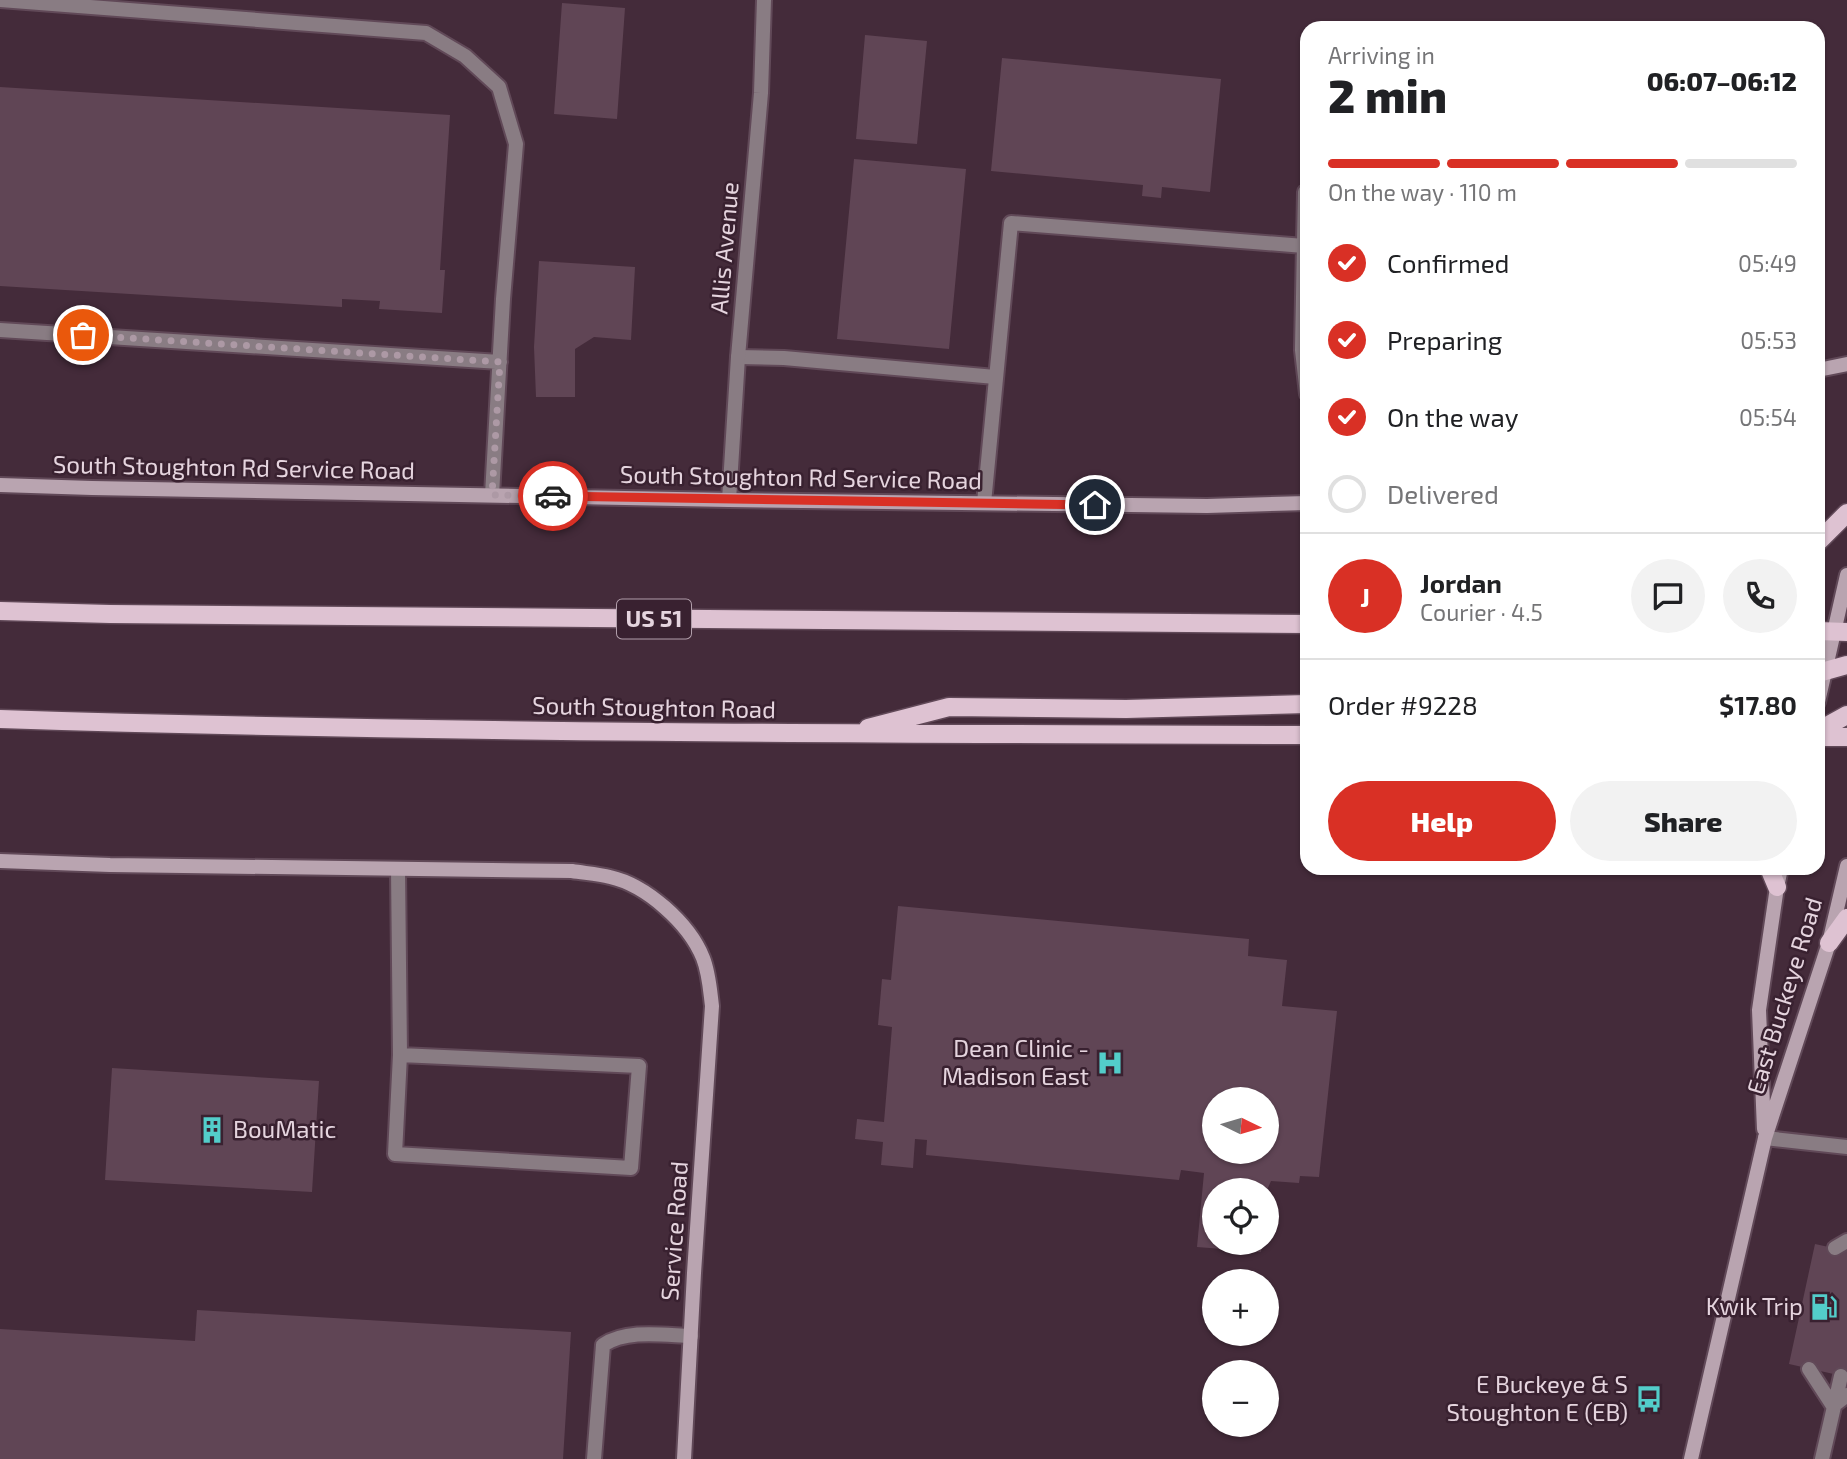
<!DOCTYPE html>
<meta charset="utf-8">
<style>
:root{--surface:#fff;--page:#f2f2f2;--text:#202124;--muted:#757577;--line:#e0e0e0;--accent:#d93025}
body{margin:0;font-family:"Exo 2",sans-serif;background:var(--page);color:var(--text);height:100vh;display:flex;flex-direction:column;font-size:26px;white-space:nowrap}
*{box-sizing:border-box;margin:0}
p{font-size:23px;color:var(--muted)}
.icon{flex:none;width:38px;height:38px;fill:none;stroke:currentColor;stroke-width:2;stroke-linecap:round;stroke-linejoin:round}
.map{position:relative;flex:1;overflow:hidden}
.panel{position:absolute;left:1300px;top:21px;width:525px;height:854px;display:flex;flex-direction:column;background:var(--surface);border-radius:21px;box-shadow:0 2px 5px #0004}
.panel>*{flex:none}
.needle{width:46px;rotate:95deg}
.fabs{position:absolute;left:1202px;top:1087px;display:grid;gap:14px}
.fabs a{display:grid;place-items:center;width:77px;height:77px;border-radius:50%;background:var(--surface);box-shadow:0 2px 5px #0004;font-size:35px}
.pin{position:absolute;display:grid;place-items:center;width:60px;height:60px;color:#fff;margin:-30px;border:4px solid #fff;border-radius:50%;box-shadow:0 2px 7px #0007}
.courier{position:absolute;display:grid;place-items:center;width:70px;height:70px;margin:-35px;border:5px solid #d93025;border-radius:50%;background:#fff;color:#222;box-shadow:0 2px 9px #0007}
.headline em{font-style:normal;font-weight:800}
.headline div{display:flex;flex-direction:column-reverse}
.headline{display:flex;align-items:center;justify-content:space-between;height:119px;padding:0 28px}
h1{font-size:46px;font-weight:800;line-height:52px}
.bar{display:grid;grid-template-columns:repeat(4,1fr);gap:10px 7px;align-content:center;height:84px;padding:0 28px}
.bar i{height:9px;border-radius:5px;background:var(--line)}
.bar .selected{background:var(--accent)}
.bar p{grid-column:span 4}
.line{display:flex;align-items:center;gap:18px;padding:0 28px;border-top:2px solid var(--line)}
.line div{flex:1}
.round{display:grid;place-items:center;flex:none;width:74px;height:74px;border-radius:37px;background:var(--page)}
ol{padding:0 28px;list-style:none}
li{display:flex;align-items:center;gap:21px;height:77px}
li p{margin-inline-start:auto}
li .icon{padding:7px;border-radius:50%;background:var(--accent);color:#fff;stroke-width:4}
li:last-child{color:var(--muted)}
li i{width:38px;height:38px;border:4px solid var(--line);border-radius:50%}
.primary-button{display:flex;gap:14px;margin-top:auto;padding:14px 28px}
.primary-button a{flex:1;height:80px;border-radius:42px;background:var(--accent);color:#fff;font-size:28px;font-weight:800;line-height:80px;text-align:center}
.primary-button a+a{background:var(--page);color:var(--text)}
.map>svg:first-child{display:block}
.building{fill:#604555;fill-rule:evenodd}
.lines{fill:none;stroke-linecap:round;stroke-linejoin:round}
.lane-casing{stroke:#614958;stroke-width:18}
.street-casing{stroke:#614958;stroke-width:18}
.secondary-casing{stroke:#614958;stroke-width:18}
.primary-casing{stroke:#614958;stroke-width:21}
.lane{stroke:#897c83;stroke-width:14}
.street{stroke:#897c83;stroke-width:14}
.secondary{stroke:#b9a4b0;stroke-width:14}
.primary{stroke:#dec2d2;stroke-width:18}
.done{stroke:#ad99a5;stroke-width:7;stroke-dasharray:0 12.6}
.route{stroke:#d93025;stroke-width:9}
.labels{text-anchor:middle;stroke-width:5;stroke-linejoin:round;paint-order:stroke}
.shield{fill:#392130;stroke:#b19eaa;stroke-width:2}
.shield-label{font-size:23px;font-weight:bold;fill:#e5d4de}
.street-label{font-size:24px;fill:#e5d4de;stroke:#392130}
.poi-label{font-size:24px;fill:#e5d4de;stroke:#392130;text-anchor:end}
</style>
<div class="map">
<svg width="1847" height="1459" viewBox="0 0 1847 1459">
<rect width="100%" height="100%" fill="#442b3a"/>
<path class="building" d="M 562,3 L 625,8 L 617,119 L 554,114 Z
M 865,35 L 927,41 L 917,144 L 856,139 Z
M 1002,58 L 1221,79 L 1210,192 L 1162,187 L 1161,198 L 1142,196 L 1143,185 L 991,171 Z
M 0,87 L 450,115 L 440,270 L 445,270 L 442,313 L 379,309 L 380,301 L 342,299 L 342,307 L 0,286 Z
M 854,159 L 966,169 L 949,349 L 837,339 Z
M 539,261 L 635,267 L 631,340 L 594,337 L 575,349 L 575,397 L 536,397 L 534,347 Z
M 898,906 L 1249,939 L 1248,956 L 1287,960 L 1282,1006 L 1337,1011 L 1319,1177 L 1300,1176 L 1299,1183 L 1271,1181 L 1267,1190 L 1214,1190 L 1214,1242 L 1262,1242 L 1261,1252 L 1197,1247 L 1204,1173 L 1181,1170 L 1179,1180 L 926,1155 L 927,1140 L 915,1139 L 913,1168 L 881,1165 L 883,1142 L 855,1139 L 857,1119 L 884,1122 L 892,1027 L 878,1025 L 882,979 L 891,980 ZM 1214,1099 L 1267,1099 L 1267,1152 L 1214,1152 Z
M 112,1068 L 319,1081 L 312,1192 L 105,1180 Z
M 1815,1244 L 1847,1251 L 1847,1377 L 1789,1364 Z
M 197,1310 L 571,1332 L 563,1459 L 0,1459 L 0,1329 L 195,1341 Z"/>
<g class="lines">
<defs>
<path id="lane" d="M 0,0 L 426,33 L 465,56 L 499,87 L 516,144 L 503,299 L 492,495
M 1305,192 L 1302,350 L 1307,394
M 0,330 L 500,362
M 738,357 L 784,358 L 995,377
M 984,503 L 1011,223 L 1304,246
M 398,869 L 400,1055 L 395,1154 L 631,1168 L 639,1066 L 400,1055
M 1835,1248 L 1847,1241
M 1809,1369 L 1833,1406 L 1847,1395
M 594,1459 L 603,1345 C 627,1329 663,1335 691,1336
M 1822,1459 L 1841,1376"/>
<path id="street" d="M 729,500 L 738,357 L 761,93 L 764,0
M 1765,1138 L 1847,1147"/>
<path id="secondary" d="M 1818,370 L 1847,364
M 0,485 L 92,488 L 729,500 L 1207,506 L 1307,503
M 1818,702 L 1847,575
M 0,861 L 110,865 L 572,871 C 584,873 598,874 610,877 C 646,885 689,923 703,958 C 709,973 710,990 712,1006 L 694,1273 L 684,1459
M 1764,1129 L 1759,1010 L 1777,887 L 1781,868
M 1691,1459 L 1765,1138 L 1829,943 L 1847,866"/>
<path id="primary" d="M 1818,542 L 1847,513
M 0,611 L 110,614 L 1307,624
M 1818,631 L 1847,632
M 1818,673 L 1847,665
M 0,719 C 436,733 871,734 1307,735
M 868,728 L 949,707 L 1126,709 L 1307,704
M 1818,731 L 1847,715
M 1818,737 L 1847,737
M 1769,868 L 1777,887
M 1829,943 L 1847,918"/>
</defs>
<use href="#lane" class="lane-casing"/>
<use href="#street" class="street-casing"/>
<use href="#secondary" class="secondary-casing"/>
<use href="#primary" class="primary-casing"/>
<use href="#lane" class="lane"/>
<use href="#street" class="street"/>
<use href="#secondary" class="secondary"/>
<use href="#primary" class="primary"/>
</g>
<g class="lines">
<path class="done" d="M 83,335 L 500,362 L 492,495 L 553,496"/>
<path class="route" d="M 553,496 L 1095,505"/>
</g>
<defs>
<symbol id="hospital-bare" viewBox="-9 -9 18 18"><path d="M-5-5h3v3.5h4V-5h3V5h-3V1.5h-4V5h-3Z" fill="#53cdca" stroke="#392130" stroke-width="2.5" paint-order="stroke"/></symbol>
<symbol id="building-bare" viewBox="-9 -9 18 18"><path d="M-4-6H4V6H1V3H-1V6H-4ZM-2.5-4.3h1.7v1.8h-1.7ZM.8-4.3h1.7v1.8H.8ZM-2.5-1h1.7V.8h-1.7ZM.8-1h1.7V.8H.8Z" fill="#53cdca" stroke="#392130" stroke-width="2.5" paint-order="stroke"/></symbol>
<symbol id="fuel-bare" viewBox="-9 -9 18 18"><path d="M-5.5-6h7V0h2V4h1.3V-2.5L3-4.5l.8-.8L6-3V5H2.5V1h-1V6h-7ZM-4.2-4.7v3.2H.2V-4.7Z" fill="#53cdca" stroke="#392130" stroke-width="2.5" paint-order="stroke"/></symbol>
<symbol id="bus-bare" viewBox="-9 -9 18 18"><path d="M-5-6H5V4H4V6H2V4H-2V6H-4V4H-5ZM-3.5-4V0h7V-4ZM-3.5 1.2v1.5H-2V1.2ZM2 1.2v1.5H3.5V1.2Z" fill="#53cdca" stroke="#392130" stroke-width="2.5" paint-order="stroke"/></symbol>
</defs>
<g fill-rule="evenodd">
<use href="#hospital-bare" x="1091" y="1044" width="38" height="38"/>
<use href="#building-bare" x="193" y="1111" width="38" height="38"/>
<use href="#fuel-bare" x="1805" y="1288" width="38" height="38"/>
<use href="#bus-bare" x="1630" y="1380" width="38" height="38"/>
</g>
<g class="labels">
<rect class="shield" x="617" y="599.5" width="74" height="39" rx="5"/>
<g class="shield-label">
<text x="654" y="627">US 51</text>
</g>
<g class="street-label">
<text transform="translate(725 248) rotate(-85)" y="8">Allis Avenue</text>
<text transform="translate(234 468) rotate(1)" y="8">South Stoughton Rd Service Road</text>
<text transform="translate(801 478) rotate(1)" y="8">South Stoughton Rd Service Road</text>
<text transform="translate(654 708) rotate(1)" y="8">South Stoughton Road</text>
<text transform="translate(1785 996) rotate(-73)" y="8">East Buckeye Road</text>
<text transform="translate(675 1231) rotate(-86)" y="8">Service Road</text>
</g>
<g class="poi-label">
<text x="1089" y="1057">Dean Clinic -<tspan x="1089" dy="28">Madison East</tspan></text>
<text x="233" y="1138" text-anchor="start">BouMatic</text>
<text x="1803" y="1315">Kwik Trip</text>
<text x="1628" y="1393">E Buckeye &amp; S<tspan x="1628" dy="28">Stoughton E (EB)</tspan></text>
</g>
</g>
</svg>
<div class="fabs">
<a><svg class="needle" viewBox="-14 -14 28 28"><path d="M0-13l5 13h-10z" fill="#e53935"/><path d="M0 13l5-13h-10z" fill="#757577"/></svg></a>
<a><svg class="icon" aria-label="locate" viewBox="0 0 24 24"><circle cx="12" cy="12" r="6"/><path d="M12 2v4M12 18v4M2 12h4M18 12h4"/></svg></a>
<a>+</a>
<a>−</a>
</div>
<div class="pin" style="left:83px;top:335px;background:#ea580c"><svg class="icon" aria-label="bag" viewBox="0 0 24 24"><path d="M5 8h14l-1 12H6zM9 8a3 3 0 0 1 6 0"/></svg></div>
<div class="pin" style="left:1095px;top:505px;background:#1f2937"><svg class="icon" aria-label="home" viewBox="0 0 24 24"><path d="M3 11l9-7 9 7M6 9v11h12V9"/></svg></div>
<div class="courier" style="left:553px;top:496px"><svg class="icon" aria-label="car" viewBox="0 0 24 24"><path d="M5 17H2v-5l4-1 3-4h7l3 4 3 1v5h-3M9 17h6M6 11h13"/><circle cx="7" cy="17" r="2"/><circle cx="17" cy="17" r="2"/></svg></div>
<section class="panel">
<div class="headline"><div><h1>2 min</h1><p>Arriving in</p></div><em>06:07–06:12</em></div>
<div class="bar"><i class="selected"></i><i class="selected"></i><i class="selected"></i><i></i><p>On the way · 110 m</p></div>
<ol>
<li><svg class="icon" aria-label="check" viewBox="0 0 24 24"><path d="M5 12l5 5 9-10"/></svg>Confirmed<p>05:49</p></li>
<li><svg class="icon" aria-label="check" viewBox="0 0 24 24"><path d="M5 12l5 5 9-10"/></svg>Preparing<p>05:53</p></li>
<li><svg class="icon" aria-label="check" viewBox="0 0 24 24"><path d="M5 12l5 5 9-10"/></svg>On the way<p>05:54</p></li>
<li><i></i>Delivered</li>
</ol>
<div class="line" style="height:126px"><b class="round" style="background:var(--accent);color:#fff">J</b><div><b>Jordan</b><p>Courier · 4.5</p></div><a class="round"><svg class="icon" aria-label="chat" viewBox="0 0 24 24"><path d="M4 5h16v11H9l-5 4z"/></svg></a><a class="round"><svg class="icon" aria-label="phone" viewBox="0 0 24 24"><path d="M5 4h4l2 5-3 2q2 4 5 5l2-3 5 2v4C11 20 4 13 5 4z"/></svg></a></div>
<div class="line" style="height:91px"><div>Order #9228</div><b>$17.80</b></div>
<div class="primary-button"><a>Help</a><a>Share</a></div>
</section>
</div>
